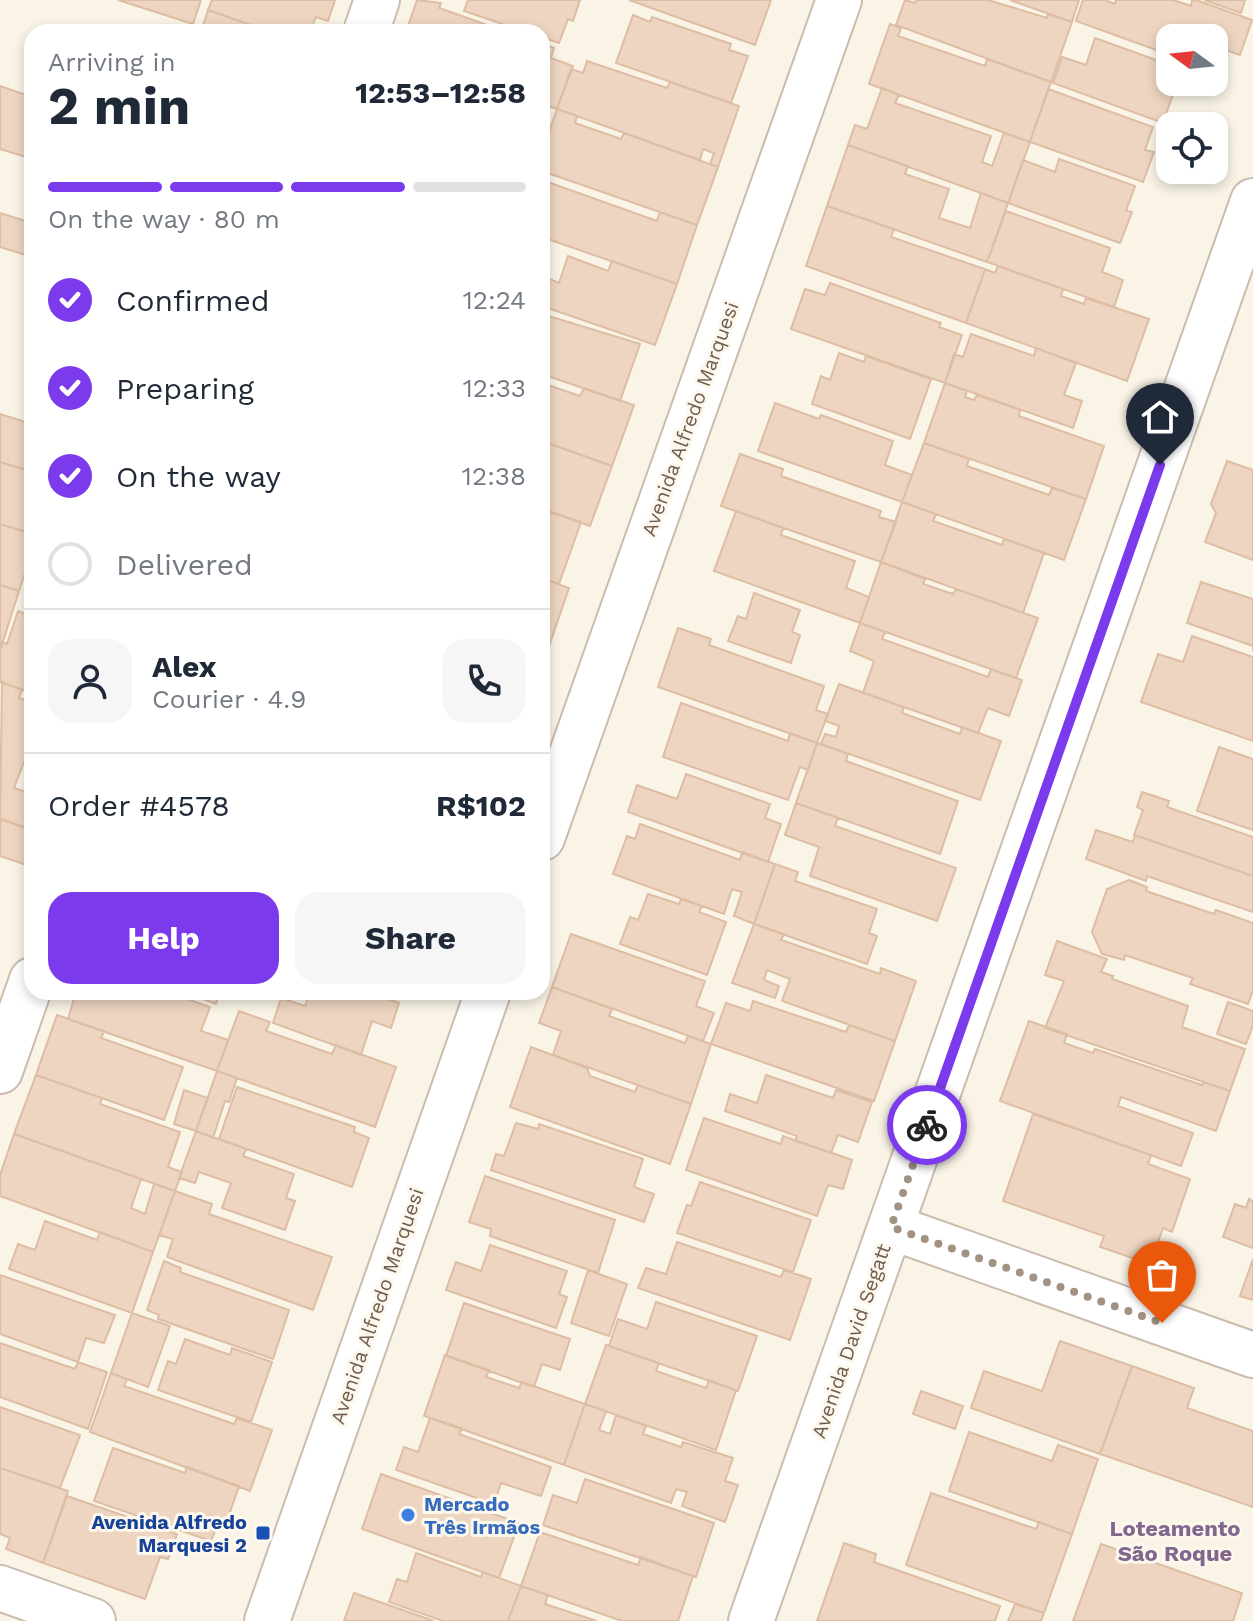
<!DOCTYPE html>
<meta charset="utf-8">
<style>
:root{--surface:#fff;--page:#f6f6f7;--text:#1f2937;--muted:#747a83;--line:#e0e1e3;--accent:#7c3aed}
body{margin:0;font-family:"Work Sans",sans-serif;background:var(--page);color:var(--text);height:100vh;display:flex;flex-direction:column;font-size:30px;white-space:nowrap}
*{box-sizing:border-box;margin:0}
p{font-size:26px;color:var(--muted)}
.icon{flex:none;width:44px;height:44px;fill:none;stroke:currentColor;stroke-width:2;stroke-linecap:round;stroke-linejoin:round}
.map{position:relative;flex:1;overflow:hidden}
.panel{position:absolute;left:24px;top:24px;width:526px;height:976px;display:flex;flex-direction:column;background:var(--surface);border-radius:24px;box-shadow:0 4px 12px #0003}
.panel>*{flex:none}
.needle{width:52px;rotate:285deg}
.controls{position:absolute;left:1156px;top:24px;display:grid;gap:16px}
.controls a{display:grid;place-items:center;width:72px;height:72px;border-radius:16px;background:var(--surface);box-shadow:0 4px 12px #0003;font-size:40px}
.pin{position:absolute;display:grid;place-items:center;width:68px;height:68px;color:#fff;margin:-82px -34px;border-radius:50% 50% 50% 0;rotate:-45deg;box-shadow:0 0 8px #0007}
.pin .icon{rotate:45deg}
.courier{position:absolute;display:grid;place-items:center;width:80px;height:80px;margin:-40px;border:6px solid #7c3aed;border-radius:50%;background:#fff;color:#222;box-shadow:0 2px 10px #0007}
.head em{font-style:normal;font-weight:700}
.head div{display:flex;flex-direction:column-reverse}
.head{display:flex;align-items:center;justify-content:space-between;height:136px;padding:0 24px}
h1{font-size:52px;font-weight:700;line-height:60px}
.bar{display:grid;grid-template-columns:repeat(4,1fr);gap:12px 8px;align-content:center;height:96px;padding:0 24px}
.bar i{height:10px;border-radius:6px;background:var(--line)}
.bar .current{background:var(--accent)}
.bar p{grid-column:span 4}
.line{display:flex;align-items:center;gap:20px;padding:0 24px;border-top:2px solid var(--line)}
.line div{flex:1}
.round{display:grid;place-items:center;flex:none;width:84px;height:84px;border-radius:24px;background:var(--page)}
ol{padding:0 24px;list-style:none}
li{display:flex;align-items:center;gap:24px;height:88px}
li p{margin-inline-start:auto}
li .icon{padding:8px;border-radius:50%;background:var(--accent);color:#fff;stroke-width:4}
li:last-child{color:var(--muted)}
li i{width:44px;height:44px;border:4px solid var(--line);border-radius:50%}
.cta{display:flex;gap:16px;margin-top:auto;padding:16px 24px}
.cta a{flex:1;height:92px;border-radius:24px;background:var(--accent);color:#fff;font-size:32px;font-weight:700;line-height:92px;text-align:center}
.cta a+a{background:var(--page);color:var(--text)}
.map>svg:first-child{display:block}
.building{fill:#edd5c1;stroke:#ddbda3;stroke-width:2}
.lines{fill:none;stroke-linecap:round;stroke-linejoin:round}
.minor-casing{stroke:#cbbcae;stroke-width:48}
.minor{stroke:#fff;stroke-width:44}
.done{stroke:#a19284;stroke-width:8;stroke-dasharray:0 14.4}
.route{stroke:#7c3aed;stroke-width:10}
.shop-dot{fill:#3f7fe0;stroke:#fdf8ed;stroke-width:3}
.transit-dot{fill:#1a4fb4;stroke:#fdf8ed;stroke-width:3}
.labels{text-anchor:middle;stroke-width:6;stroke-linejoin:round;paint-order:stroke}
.street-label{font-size:20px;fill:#715d4e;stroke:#fdf8ed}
.shop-label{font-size:20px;font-weight:bold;fill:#366cbe;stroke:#fdf8ed;text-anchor:start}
.transit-label{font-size:20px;font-weight:bold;fill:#164399;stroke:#fdf8ed;text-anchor:end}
.neighbourhood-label{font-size:22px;font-weight:bold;fill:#82668d;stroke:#fdf8ed}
</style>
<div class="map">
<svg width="1253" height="1621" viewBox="0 0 1253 1621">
<rect width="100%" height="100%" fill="#faf4e7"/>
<path class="building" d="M 118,0 L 201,0 L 193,24 Z
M 212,0 L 335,0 L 328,21 L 316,17 L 310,32 L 270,32 L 208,10 Z
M 417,0 L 441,3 L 439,8 L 507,32 L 406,32 Z
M 468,0 L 580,0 L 573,21 L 568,19 L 559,43 L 542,37 L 542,32 L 526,32 L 464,11 Z
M 629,0 L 771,0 L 755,45 Z
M 905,0 L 915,3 L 916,0 L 988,0 L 1047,18 L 1048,14 L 1072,22 L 1051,82 L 896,25 Z
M 1010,0 L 1079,0 L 1072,22 Z
M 1083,0 L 1105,0 L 1115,4 L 1116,0 L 1173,0 L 1191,6 L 1192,0 L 1196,0 L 1252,20 L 1240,55 L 1214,46 L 1214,38 L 1170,38 L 1170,55 L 1076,21 Z
M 1204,0 L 1245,0 L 1241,13 Z
M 208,10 L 254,26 L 252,32 L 201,32 Z
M 633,15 L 650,22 L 652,17 L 731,44 L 729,50 L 748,56 L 731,103 L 616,63 Z
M 890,24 L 901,28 L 898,36 L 985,66 L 987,59 L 1051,82 L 1030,142 L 869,84 Z
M 1095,38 L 1170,65 L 1170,77 L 1165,91 L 1173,94 L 1163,123 L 1053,83 L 1062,57 L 1086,65 Z
M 542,44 L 554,48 L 551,58 L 573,66 L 557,109 L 542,104 Z
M 587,61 L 667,88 L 670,82 L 739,106 L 718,167 L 710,164 L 714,153 L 703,149 L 700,160 L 557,109 L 571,69 L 583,73 Z
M 0,86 L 32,97 L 32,159 L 0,149 Z
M 882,88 L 899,95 L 895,103 L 991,136 L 982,162 L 992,166 L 1004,133 L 1030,142 L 1008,203 L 848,145 L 855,125 L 867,129 Z
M 1048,89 L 1153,127 L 1145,150 L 1154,152 L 1143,182 L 1030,142 Z
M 557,109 L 577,116 L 575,123 L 621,139 L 624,133 L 718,167 L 697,225 L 542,171 L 542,152 Z
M 848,145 L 908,166 L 905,174 L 949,189 L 939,218 L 970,228 L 981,193 L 1008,203 L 987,262 L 827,206 Z
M 1059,159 L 1135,186 L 1126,211 L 1132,212 L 1120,243 L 1008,203 L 1023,160 L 1055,172 Z
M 542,180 L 657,221 L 660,212 L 697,225 L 677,284 L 542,237 Z
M 827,206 L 894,229 L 891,237 L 985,269 L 966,323 L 806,266 Z
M 1006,211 L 1110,248 L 1102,272 L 1123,280 L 1114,307 L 987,262 Z
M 0,213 L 32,223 L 32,257 L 0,247 Z
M 568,256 L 608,271 L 612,261 L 677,284 L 655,345 L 542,306 L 542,276 L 559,283 Z
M 998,266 L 1063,289 L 1061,296 L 1084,304 L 1086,298 L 1149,319 L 1127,381 L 966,323 L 985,269 L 995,273 Z
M 830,283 L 941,323 L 939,327 L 962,335 L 945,383 L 791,329 L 805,289 L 825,295 Z
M 542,314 L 640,344 L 620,401 L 542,374 Z
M 971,334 L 1034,356 L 1036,348 L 1076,363 L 1064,395 L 1082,401 L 1073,428 L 945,383 L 954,354 L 963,357 Z
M 839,353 L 864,362 L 866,356 L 931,379 L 910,439 L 812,404 L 821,376 L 830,380 Z
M 542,383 L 580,396 L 584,388 L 634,405 L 612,466 L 542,441 Z
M 945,383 L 967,391 L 965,397 L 974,400 L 977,395 L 1020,410 L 1019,416 L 1104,446 L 1086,499 L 924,443 Z
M 775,403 L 819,419 L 821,415 L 893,441 L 885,465 L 912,475 L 902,502 L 758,451 Z
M 0,414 L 32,424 L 32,461 L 29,471 L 0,462 Z
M 542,441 L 612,466 L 590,526 L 542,509 Z
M 924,443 L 969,459 L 967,466 L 1049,495 L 1052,488 L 1086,499 L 1064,560 L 902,502 Z
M 740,454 L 783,469 L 781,476 L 881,511 L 879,517 L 896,522 L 881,562 L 721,506 Z
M 1227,461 L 1253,470 L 1253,560 L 1205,542 L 1216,513 L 1211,504 Z
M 0,462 L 32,472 L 32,534 L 0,524 Z
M 902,502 L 936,514 L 933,521 L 1002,545 L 1004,539 L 1044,553 L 1023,613 L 881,562 Z
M 542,509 L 581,522 L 559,584 L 542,578 Z
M 736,511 L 783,528 L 781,535 L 855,561 L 846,588 L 869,597 L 860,623 L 714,571 Z
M 0,524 L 32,534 L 32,552 L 19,591 L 0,585 Z
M 881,562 L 925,579 L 923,584 L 953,594 L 956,589 L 1038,618 L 1016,678 L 860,623 Z
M 542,578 L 569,588 L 548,649 L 542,647 Z
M 1201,582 L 1253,599 L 1253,651 L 1253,646 L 1187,623 Z
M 0,585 L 19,591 L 1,648 L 0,648 Z
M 754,593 L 800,610 L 792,632 L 800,635 L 791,663 L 728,641 L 738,616 L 746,619 Z
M 18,611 L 32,616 L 32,693 L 0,682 L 0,650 L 2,642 L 7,644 Z
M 860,623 L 885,632 L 882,639 L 988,677 L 991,669 L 1022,680 L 1009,716 L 988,708 L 978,733 L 863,693 L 874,661 L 850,651 Z
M 678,628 L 711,639 L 709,645 L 824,686 L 816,710 L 828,714 L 817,743 L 658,687 Z
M 1192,636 L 1253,657 L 1253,741 L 1141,702 L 1158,654 L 1183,662 Z
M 2,682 L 22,690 L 19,698 L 32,702 L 32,741 L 14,788 L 32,794 L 32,830 L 0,819 Z
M 839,684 L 904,707 L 902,713 L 960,734 L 962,727 L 1001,741 L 980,800 L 821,744 L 825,734 L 836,737 L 839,726 L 825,721 Z
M 681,703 L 788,741 L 790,733 L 817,743 L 808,770 L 800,767 L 788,800 L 663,757 Z
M 817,743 L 848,754 L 846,761 L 958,801 L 940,854 L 796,803 Z
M 1219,747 L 1253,759 L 1253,830 L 1197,811 Z
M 686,774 L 770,804 L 765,818 L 781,824 L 768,862 L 628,812 L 637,785 L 677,799 Z
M 1142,792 L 1169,801 L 1167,807 L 1253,837 L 1253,876 L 1134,835 L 1143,810 L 1137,807 Z
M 796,803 L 838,818 L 835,826 L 956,868 L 937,921 L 810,876 L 819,847 L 785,835 Z
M 2,819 L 32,830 L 32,856 L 29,866 L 0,856 L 0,823 Z
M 640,824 L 740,860 L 742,852 L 775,864 L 754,924 L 734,916 L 742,892 L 732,889 L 724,914 L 613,874 L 627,836 L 635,839 Z
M 1096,830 L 1133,842 L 1135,835 L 1253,876 L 1253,912 L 1147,876 L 1146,881 L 1086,859 Z
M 775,864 L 798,872 L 795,881 L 877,909 L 869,933 L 877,936 L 867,964 L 754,924 Z
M 1129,880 L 1147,887 L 1146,891 L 1214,914 L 1216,910 L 1253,923 L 1253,990 L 1248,1004 L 1190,984 L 1193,978 L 1125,955 L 1124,960 L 1102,954 L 1092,932 L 1107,889 Z
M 648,894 L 679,904 L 681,899 L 702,906 L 699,912 L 726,922 L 707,975 L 620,944 L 630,917 L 638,920 Z
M 754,924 L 784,934 L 781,940 L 880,974 L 881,968 L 916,981 L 895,1041 L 782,1001 L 790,979 L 767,970 L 764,980 L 779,986 L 775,998 L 732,983 Z
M 571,934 L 705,981 L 696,1006 L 714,1013 L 703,1041 L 552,987 Z
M 1057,941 L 1107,959 L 1101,972 L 1113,976 L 1112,979 L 1188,1006 L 1182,1027 L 1245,1049 L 1230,1091 L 1045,1028 L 1064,981 L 1045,975 Z
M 552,987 L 612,1009 L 609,1016 L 685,1043 L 688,1036 L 711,1044 L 691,1104 L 553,1055 L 561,1031 L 539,1023 Z
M 76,992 L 167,992 L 210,1007 L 201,1031 L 228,1040 L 217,1071 L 68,1019 Z
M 184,992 L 220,992 L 216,1004 Z
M 310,992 L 343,992 L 360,998 L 362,992 L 367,992 L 399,1003 L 391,1028 L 372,1021 L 361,1055 L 273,1023 L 281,998 L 305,1006 Z
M 753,1001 L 846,1032 L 849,1025 L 895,1041 L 874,1101 L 711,1044 L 726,1003 L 750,1011 Z
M 1228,1002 L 1253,1011 L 1253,1025 L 1246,1044 L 1217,1034 Z
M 239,1011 L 270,1022 L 266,1031 L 332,1054 L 336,1045 L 396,1067 L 375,1127 L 217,1071 Z
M 57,1015 L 104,1031 L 101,1038 L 183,1067 L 164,1120 L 36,1075 Z
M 1029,1021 L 1067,1034 L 1064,1043 L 1093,1053 L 1095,1049 L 1202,1085 L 1204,1082 L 1230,1091 L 1216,1131 L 1121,1097 L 1118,1106 L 1193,1133 L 1181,1166 L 1000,1101 Z
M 531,1047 L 587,1068 L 590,1076 L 635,1092 L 638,1085 L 691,1104 L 670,1164 L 510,1107 Z
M 217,1071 L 237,1078 L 229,1102 L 225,1101 L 213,1138 L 196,1131 Z
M 36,1075 L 102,1098 L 100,1104 L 180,1132 L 168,1167 L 182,1172 L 175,1191 L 14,1134 Z
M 766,1075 L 833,1098 L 836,1090 L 872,1102 L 858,1142 L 838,1135 L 831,1153 L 795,1141 L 797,1136 L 725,1111 L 730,1094 L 757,1103 Z
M 237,1087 L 355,1127 L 354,1132 L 369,1138 L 352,1187 L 219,1139 Z
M 184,1090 L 208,1098 L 196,1131 L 174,1124 Z
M 1033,1114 L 1151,1155 L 1148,1164 L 1190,1179 L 1172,1232 L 1163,1228 L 1150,1264 L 1100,1247 L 1104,1236 L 1003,1201 Z
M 704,1118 L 781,1144 L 783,1136 L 852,1160 L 843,1189 L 828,1185 L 817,1216 L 686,1170 Z
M 516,1123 L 538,1129 L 539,1124 L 643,1159 L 634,1187 L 654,1194 L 644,1222 L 491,1170 L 496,1154 L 504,1156 Z
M 196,1131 L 246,1149 L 243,1156 L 294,1174 L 286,1198 L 295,1201 L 285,1230 L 222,1208 L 231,1183 L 199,1172 L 195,1183 L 179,1178 Z
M 14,1134 L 141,1179 L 131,1208 L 145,1214 L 154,1184 L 175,1191 L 153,1252 L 0,1196 L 0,1175 Z
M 485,1176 L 615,1220 L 598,1273 L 490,1236 L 491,1229 L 469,1222 Z
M 700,1182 L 811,1220 L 793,1272 L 677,1233 L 687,1205 L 691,1206 Z
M 175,1191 L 212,1204 L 209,1214 L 332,1257 L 313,1310 L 167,1257 L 173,1239 L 159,1235 Z
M 1249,1199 L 1253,1201 L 1253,1248 L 1223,1237 L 1235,1204 L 1246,1208 Z
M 45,1221 L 97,1240 L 100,1232 L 153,1252 L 132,1313 L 9,1269 L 18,1244 L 35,1250 Z
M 677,1242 L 781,1277 L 784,1270 L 811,1279 L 790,1340 L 638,1288 L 646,1268 L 666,1274 Z
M 490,1245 L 567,1271 L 559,1294 L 567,1297 L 556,1328 L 446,1290 L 456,1262 L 481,1271 Z
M 1253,1259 L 1253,1300 L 1240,1296 Z
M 164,1261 L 181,1268 L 180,1272 L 289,1310 L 273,1359 L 158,1319 L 159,1315 L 147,1310 Z
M 588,1270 L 627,1284 L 609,1336 L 571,1323 Z
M 0,1275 L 115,1315 L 104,1343 L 86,1338 L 78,1362 L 0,1334 Z
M 656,1302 L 757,1336 L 738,1391 L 609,1346 L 618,1319 L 647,1329 Z
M 464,1303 L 570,1339 L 560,1370 L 542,1364 L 534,1387 L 446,1356 Z
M 132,1313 L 170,1326 L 148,1387 L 111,1373 Z
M 185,1339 L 230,1355 L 232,1348 L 272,1362 L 251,1422 L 158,1390 L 168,1361 L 176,1364 Z
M 1060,1341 L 1132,1366 L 1100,1454 L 971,1408 L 984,1371 L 1042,1391 Z
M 0,1343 L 75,1369 L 78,1362 L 107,1372 L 88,1429 L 0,1397 Z
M 606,1345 L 659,1363 L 656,1371 L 706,1388 L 709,1380 L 736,1390 L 716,1450 L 585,1404 Z
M 445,1355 L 489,1370 L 486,1377 L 519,1388 L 522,1382 L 585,1404 L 564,1465 L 424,1416 Z
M 1132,1366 L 1194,1388 L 1187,1408 L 1253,1431 L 1253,1507 L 1100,1454 Z
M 111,1373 L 127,1379 L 124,1386 L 234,1424 L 237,1418 L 272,1430 L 250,1491 L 90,1432 Z
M 921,1391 L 963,1406 L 955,1429 L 913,1414 Z
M 585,1404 L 606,1411 L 599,1430 L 610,1434 L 616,1415 L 646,1426 L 643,1434 L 681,1447 L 683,1442 L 733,1458 L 725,1481 L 738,1485 L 725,1522 L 682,1506 L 687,1492 L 676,1489 L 671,1503 L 564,1465 Z
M 0,1407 L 80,1435 L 60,1488 L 0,1468 Z
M 430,1418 L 462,1428 L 459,1434 L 551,1467 L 541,1496 L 501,1483 L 494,1504 L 396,1470 L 404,1447 L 418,1452 Z
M 969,1432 L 1052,1461 L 1058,1445 L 1098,1459 L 1072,1534 L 949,1491 Z
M 113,1448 L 185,1473 L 187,1467 L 239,1486 L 227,1521 L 220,1518 L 211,1541 L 94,1501 Z
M 0,1468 L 68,1491 L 43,1563 L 6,1549 L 10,1538 L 0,1534 Z
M 381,1474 L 519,1523 L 499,1578 L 362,1529 Z
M 585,1479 L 714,1523 L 696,1577 L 543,1525 L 553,1495 L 577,1503 Z
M 931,1493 L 1036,1529 L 1039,1522 L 1072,1534 L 1044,1613 L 906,1565 Z
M 67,1496 L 177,1534 L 168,1559 L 160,1557 L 145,1599 L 43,1563 Z
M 540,1532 L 638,1565 L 641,1557 L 693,1576 L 678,1621 L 622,1621 L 521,1586 Z
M 844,1543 L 876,1554 L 874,1562 L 1000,1606 L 995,1621 L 817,1621 Z
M 1101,1544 L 1242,1593 L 1233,1621 L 1073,1621 Z
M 416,1553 L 481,1577 L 483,1572 L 521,1586 L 508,1621 L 443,1621 L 389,1602 L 397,1579 L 407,1582 Z
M 521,1586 L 548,1595 L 545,1604 L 597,1621 L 508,1621 Z
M 354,1593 L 434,1621 L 344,1621 Z
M 1015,1604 L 1044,1613 L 1041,1621 L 1008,1621 Z"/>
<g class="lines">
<defs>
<path id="minor" d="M 366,32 L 377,0
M 542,838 L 839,0
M 0,1071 L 32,980
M 891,1227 L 1253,1355
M 0,1588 L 93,1621
M 267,1621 L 488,992
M 751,1621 L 1253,201"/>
</defs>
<use href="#minor" class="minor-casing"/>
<use href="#minor" class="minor"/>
</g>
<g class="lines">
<path class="done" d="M 927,1125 L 891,1227 L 1162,1323"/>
<path class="route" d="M 927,1125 L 1160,465"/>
</g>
<circle class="shop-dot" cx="408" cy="1515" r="8"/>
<rect class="transit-dot" x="255" y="1525" width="16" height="16" rx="4"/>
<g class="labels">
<g class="street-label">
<text transform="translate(690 419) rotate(-70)" y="7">Avenida Alfredo Marquesi</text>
<text transform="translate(377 1306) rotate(-71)" y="7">Avenida Alfredo Marquesi</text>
<text transform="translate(851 1341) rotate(-71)" y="7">Avenida David Segatt</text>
</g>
<g class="shop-label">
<text x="424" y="1511">Mercado<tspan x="424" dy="23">Três Irmãos</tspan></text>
</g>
<g class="transit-label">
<text x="247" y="1529">Avenida Alfredo<tspan x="247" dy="23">Marquesi 2</tspan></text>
</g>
<g class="neighbourhood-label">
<text x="1175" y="1536">Loteamento<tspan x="1175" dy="25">São Roque</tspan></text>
</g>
</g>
</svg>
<div class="controls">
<a><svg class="needle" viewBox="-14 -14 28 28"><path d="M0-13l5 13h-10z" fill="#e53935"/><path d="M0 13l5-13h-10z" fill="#747a83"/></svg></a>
<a><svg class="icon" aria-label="locate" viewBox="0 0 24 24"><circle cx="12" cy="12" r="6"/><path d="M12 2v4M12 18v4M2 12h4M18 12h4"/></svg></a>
</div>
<div class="pin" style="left:1162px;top:1323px;background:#ea580c"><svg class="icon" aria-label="bag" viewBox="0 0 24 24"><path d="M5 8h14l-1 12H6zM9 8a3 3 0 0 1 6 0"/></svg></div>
<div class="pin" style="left:1160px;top:465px;background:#1f2937"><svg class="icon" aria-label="home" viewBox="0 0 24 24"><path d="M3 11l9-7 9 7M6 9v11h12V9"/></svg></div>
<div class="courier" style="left:927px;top:1125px"><svg class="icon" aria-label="bike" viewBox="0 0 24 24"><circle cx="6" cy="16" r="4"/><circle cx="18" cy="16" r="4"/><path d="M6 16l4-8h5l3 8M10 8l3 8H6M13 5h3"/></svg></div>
<section class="panel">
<div class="head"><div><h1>2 min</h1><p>Arriving in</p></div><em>12:53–12:58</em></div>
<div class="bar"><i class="current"></i><i class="current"></i><i class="current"></i><i></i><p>On the way · 80 m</p></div>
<ol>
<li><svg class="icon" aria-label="check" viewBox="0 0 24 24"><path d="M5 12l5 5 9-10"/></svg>Confirmed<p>12:24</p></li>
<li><svg class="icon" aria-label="check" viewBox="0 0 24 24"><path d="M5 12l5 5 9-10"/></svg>Preparing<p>12:33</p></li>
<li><svg class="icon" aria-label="check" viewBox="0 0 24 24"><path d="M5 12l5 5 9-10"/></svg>On the way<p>12:38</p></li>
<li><i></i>Delivered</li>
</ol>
<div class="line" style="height:144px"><a class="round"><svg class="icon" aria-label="person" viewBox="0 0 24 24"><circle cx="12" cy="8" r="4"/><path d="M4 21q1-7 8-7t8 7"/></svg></a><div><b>Alex</b><p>Courier · 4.9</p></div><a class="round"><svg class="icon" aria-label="phone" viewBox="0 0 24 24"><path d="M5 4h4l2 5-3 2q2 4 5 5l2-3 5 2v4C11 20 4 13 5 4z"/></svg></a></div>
<div class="line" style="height:104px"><div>Order #4578</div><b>R$102</b></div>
<div class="cta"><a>Help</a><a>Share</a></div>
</section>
</div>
